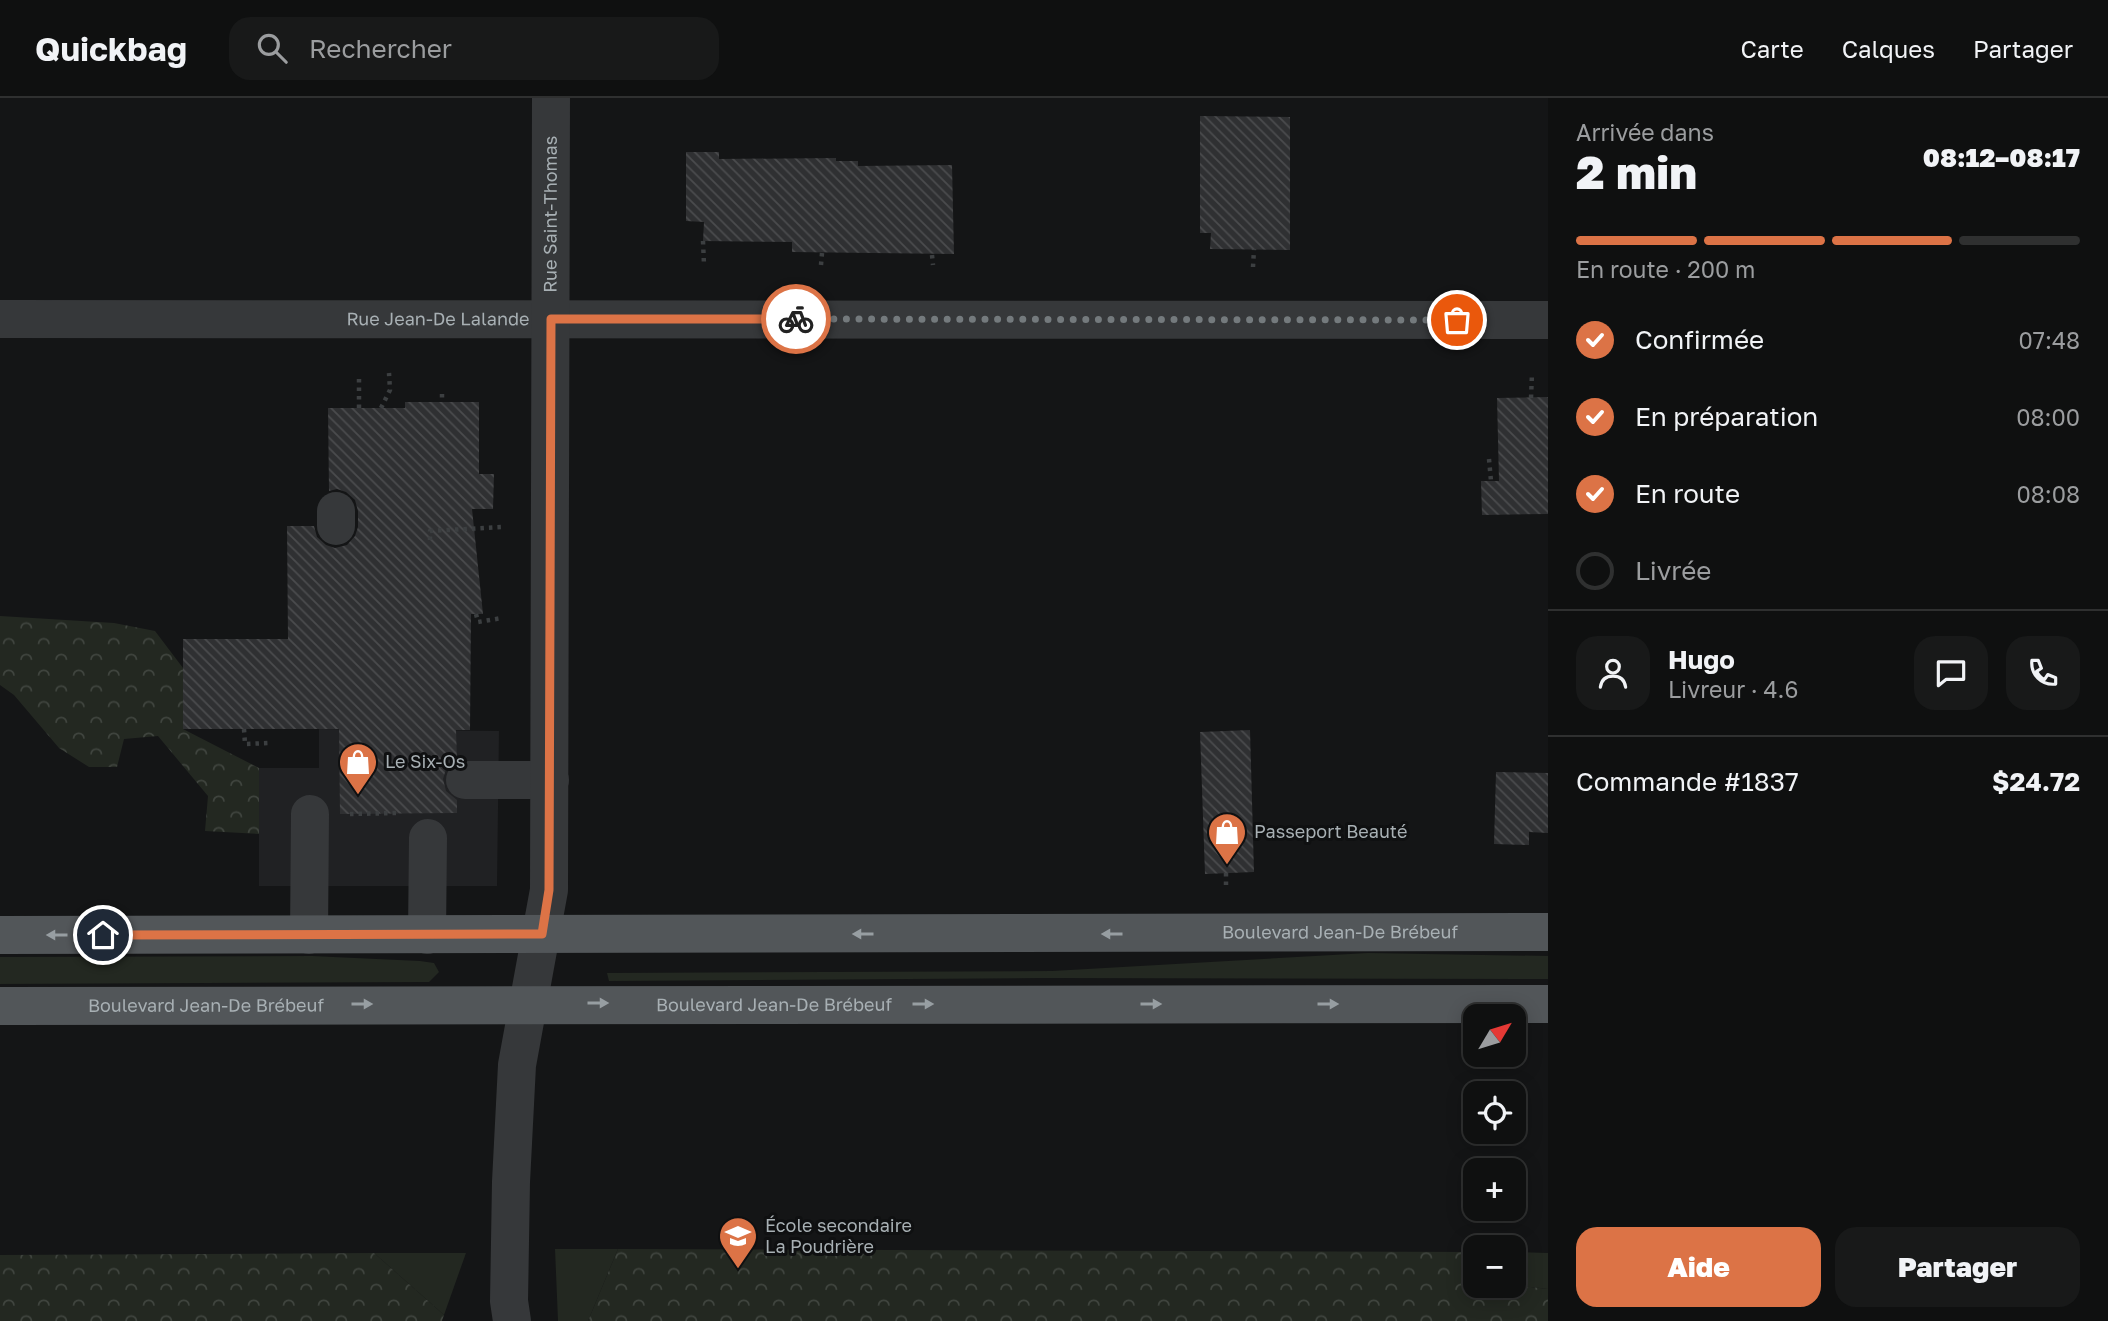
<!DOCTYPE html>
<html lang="fr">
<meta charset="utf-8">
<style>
:root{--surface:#0f1010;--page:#181919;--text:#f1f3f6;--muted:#9b9d9f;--line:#2f3030;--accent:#dc7346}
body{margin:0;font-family:"Golos Text",sans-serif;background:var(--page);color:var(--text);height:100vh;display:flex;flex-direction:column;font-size:26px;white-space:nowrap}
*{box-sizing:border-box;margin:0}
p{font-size:23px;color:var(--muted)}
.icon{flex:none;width:38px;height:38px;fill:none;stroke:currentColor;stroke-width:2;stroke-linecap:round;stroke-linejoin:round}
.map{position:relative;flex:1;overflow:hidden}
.details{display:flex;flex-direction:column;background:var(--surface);width:560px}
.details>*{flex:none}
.needle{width:46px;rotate:52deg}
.controls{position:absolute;left:1463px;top:906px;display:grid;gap:14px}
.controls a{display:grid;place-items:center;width:63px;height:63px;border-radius:14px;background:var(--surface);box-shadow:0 4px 18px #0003,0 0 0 2px var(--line);font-size:35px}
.pin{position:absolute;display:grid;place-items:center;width:60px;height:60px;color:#fff;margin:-30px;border:4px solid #fff;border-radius:50%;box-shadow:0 2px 7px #0007}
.courier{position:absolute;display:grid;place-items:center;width:70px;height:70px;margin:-35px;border:5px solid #dc7346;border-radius:50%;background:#fff;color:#222;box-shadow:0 2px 9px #0007}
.headline em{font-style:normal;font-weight:800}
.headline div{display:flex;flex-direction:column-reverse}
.headline{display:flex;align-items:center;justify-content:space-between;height:119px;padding:0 28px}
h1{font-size:46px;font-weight:800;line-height:52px}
.bar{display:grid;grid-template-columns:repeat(4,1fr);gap:10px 7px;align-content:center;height:84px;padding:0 28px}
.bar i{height:9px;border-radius:5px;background:var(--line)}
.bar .current{background:var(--accent)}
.bar p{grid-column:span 4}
.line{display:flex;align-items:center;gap:18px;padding:0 28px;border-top:2px solid var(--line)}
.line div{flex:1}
.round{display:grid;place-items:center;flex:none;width:74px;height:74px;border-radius:21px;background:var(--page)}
ol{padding:0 28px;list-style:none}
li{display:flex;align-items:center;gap:21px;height:77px}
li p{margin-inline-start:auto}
li .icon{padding:7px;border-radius:50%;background:var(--accent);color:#fff;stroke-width:4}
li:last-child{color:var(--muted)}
li i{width:38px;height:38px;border:4px solid var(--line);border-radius:50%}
.button{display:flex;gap:14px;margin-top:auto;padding:14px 28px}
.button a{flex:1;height:80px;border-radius:21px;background:var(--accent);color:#fff;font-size:28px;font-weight:800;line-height:80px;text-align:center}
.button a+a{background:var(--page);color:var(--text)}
header{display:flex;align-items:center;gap:42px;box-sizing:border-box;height:98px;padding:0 35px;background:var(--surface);border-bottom:2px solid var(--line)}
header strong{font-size:33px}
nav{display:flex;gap:38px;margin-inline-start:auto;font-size:24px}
.search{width:490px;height:63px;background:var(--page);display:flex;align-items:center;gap:18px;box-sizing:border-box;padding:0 24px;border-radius:21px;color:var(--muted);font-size:26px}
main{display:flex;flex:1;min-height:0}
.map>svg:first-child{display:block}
.built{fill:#202123}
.green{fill:#232821}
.forest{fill:url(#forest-crowns)}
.building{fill:url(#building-back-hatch)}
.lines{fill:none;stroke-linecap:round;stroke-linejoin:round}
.path{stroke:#3c3f41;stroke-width:4.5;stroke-dasharray:3.5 5;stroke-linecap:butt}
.minor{stroke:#36383a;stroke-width:38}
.major{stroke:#525659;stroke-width:38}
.oneway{fill:#979ea2}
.done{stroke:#747a7d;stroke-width:7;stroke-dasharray:0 12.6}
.route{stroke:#dc7346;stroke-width:9}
.labels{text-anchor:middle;stroke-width:6;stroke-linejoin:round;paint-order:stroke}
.street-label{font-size:18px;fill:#a8b0b4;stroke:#0f1011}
.poi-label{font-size:18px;fill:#a8b0b4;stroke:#0f1011;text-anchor:start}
</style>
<header>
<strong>Quickbag</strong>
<div class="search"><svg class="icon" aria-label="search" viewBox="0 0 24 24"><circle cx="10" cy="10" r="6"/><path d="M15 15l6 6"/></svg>Rechercher</div>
<nav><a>Carte</a><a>Calques</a><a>Partager</a></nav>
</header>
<main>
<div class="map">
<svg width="1548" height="1223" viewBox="0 0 1548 1223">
<defs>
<pattern id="forest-crowns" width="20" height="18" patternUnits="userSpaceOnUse" patternTransform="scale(1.75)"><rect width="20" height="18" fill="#232821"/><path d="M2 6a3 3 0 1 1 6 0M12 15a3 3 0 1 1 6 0" fill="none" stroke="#40453f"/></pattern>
<pattern id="building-back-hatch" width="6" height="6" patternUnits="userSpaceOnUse" patternTransform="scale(1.75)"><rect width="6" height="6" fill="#2f3032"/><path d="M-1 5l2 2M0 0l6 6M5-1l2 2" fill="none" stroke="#4a4b4d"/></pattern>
</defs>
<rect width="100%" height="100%" fill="#141516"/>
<path class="built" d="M 319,631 L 499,633 L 497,788 L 259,788 L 259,670 L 319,670 Z"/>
<path class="green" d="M 1368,855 L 1548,858 L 1548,881 L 1043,880 L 609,883 L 607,875 L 1052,873 Z
M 312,858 L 420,863 L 434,865 L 439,874 L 429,884 L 0,886 L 0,859 Z
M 555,1151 L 618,1151 L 588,1223 L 558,1223 Z
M 1514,1154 L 1548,1155 L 1548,1191 L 1514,1187 Z
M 374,1155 L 466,1155 L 444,1217 Z"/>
<path class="forest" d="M 0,518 L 114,525 L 155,533 L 183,570 L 183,631 L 259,670 L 259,736 L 205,733 L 208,698 L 158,638 L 124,641 L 117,669 L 89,669 L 59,650 L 14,597 L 0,587 Z
M 618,1151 L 1469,1154 L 1470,1181 L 1475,1182 L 1475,1188 L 1514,1187 L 1548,1191 L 1548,1223 L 588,1223 Z
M 374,1155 L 444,1217 L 442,1223 L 0,1223 L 0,1157 Z"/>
<path class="building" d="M 1200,18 L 1290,19 L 1290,152 L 1210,151 L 1211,135 L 1200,135 Z
M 686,54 L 719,54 L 719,61 L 836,60 L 836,63 L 858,63 L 858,68 L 952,67 L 954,156 L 792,154 L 792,144 L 703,143 L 704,124 L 686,123 Z
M 1548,299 L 1548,416 L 1482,417 L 1481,383 L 1499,383 L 1497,300 Z
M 405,304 L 479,304 L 479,376 L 494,376 L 493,411 L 472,411 L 483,516 L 471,516 L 470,632 L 456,632 L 457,662 L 446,671 L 443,681 L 446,693 L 457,702 L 457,715 L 340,716 L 339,631 L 183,631 L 183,541 L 288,541 L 287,428 L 314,428 L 317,439 L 326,447 L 335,450 L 347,447 L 355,438 L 358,429 L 358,413 L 355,402 L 346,394 L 337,391 L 329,393 L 328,310 L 405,310 Z
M 1250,632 L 1254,774 L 1205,776 L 1200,634 Z
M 1496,674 L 1548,675 L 1548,735 L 1529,734 L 1529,747 L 1494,746 Z"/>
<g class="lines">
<path class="path" d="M 703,143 L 704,167
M 932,157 L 933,167
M 821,167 L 822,155
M 1253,169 L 1254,151
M 442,296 L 442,303
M 1531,300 L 1532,275
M 359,310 L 359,276
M 381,310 L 390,292 L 389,275
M 1489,361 L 1491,383
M 430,442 L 430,433 L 502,429
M 476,516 L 478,524 L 502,520
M 244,631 L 245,646 L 268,645
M 350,716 L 397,715
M 1226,787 L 1226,775"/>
<g class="minor">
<path id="s1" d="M 0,221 L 1548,222"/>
<path d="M 336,413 L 336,428"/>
<path d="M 465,682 L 550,682"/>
<path d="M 309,837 L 310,716"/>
<path d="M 427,837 L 428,740"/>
<path id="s2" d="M 512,1223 L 509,1203 L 511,1084 L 517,967 L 549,792 L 551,0"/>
</g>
<g class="major">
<path id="s3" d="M 0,837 L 1548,834"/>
<path id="s4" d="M 0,908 L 1548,906"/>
</g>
</g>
<defs><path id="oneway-solid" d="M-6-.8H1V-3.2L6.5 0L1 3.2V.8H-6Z" transform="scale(1.75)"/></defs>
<g class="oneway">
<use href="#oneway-solid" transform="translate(863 836) rotate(180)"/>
<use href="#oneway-solid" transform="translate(1112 836) rotate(180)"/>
<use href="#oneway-solid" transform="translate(57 837) rotate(180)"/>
<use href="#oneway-solid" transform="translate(598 905)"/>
<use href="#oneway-solid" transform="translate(362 906)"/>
<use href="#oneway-solid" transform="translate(923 906)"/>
<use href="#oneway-solid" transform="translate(1151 906)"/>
<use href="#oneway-solid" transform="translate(1328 906)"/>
</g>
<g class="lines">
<path class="done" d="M 796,221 L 1457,222"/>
<path class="route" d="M 103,837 L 542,836 L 549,792 L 551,221 L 796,221"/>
</g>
<defs>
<symbol id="shop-pin" viewBox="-11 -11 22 30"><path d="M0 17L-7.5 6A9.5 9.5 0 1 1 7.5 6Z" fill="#dc7346" stroke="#0f1011"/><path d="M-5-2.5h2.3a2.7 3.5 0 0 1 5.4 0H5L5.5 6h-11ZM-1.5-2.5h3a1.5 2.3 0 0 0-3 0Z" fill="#fff"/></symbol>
<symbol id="school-pin" viewBox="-11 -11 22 30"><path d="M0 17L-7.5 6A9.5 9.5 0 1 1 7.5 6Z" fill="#dc7346" stroke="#0f1011"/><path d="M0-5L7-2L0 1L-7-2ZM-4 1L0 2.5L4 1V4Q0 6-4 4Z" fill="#fff"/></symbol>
</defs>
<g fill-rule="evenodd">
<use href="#shop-pin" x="336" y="642" width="44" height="60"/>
<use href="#shop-pin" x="1205" y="712" width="44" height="60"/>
<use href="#school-pin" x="716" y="1116" width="44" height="60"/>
</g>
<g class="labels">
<g class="street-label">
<text dy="6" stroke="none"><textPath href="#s2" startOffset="1110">Rue Saint-Thomas</textPath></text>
<text dy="6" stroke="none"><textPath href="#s1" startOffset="438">Rue Jean-De Lalande</textPath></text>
<text dy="6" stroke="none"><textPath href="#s3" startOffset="1340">Boulevard Jean-De Brébeuf</textPath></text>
<text dy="6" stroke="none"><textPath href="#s4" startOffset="774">Boulevard Jean-De Brébeuf</textPath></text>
<text dy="6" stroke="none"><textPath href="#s4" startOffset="206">Boulevard Jean-De Brébeuf</textPath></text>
</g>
<g class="poi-label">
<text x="385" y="670">Le Six-Os</text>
<text x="1254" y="740">Passeport Beauté</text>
<text x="765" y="1134">École secondaire<tspan x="765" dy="21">La Poudrière</tspan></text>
</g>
</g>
</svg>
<div class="controls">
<a><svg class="needle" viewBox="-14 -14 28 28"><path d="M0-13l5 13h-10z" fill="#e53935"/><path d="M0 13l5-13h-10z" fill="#9b9d9f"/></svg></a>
<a><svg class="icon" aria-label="locate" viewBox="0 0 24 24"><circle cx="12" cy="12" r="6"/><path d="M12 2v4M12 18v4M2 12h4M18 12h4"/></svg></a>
<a>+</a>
<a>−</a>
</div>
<div class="pin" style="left:1457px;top:222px;background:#ea580c"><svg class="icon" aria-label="bag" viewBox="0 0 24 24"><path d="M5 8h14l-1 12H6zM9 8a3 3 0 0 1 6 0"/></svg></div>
<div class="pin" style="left:103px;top:837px;background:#1f2937"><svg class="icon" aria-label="home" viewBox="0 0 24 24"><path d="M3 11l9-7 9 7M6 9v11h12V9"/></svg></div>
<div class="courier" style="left:796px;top:221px"><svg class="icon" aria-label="bike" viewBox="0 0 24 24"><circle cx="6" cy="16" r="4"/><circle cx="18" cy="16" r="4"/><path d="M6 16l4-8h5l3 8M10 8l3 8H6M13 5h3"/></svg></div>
</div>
<section class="details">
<div class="headline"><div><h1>2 min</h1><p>Arrivée dans</p></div><em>08:12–08:17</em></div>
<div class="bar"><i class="current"></i><i class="current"></i><i class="current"></i><i></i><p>En route · 200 m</p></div>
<ol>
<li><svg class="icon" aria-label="check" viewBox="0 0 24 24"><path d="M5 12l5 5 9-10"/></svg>Confirmée<p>07:48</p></li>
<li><svg class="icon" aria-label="check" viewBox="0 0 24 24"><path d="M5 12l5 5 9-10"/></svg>En préparation<p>08:00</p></li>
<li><svg class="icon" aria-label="check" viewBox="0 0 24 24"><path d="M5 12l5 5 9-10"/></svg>En route<p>08:08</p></li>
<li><i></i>Livrée</li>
</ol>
<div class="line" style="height:126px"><a class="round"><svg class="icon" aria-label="person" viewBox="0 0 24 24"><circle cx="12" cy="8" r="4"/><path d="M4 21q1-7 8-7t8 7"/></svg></a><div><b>Hugo</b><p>Livreur · 4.6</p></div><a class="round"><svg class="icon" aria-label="chat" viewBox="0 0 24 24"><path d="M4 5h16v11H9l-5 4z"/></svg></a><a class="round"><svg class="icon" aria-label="phone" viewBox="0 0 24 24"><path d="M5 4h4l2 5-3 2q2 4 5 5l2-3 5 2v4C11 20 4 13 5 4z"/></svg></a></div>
<div class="line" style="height:91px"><div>Commande #1837</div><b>$24.72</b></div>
<div class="button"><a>Aide</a><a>Partager</a></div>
</section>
</main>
